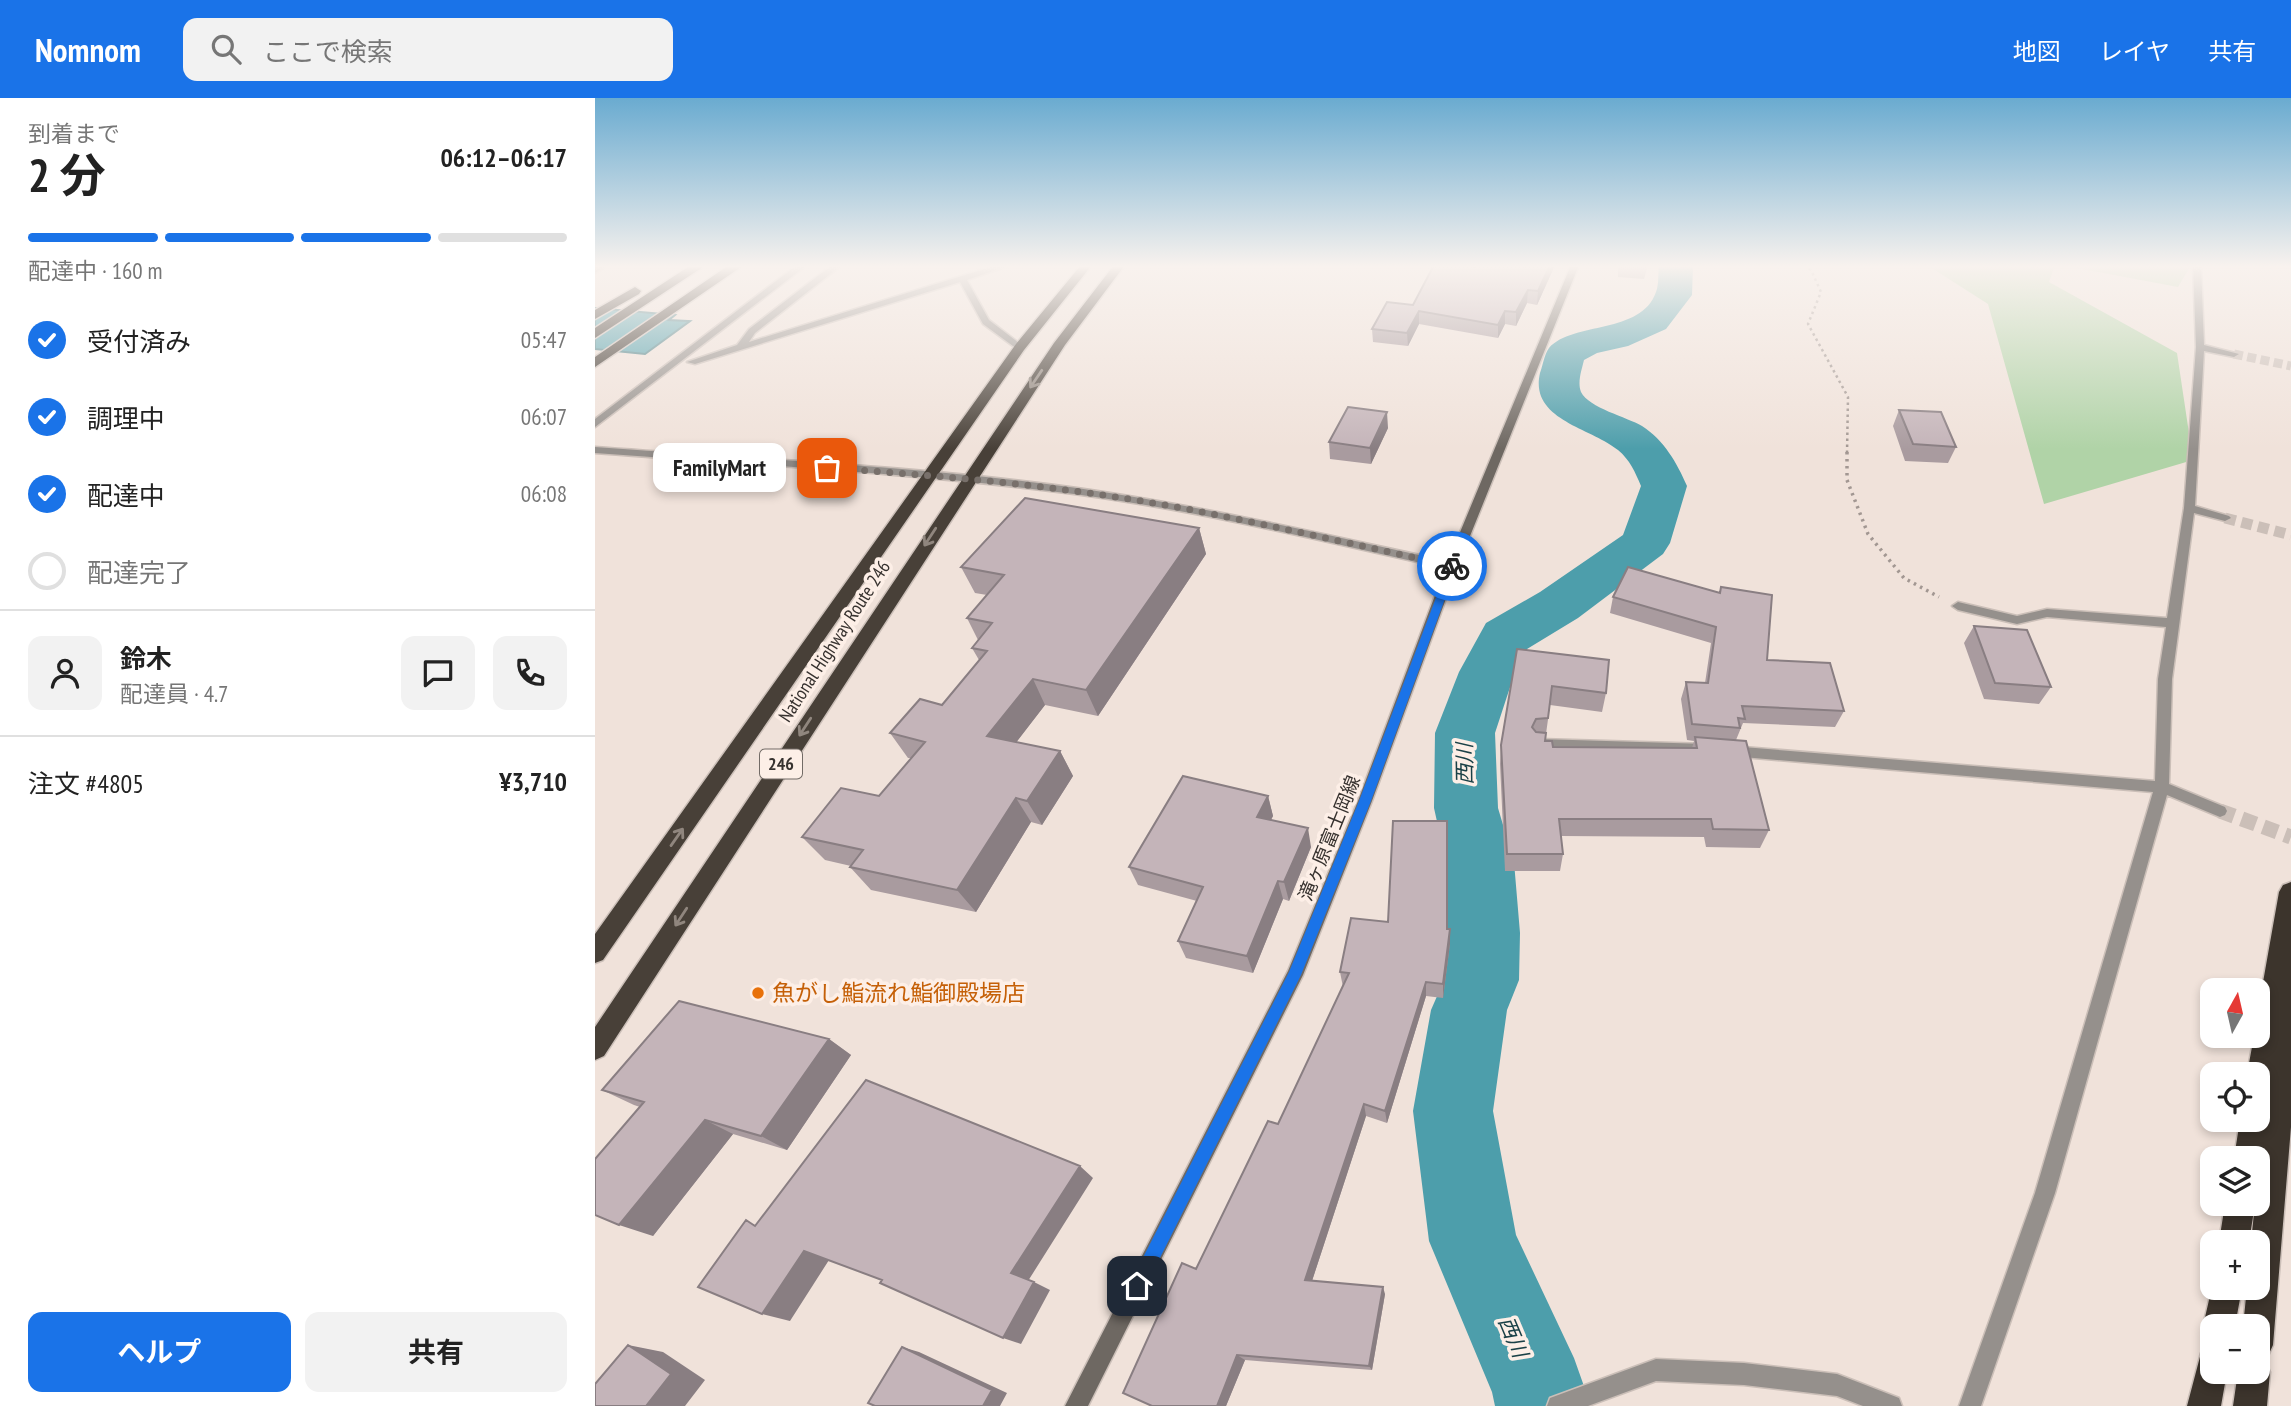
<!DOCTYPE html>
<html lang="ja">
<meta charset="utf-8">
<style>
:root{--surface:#fff;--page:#f2f2f2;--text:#222;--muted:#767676;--line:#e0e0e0;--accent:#1a73e8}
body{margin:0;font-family:"PT Sans Narrow","Noto Sans JP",sans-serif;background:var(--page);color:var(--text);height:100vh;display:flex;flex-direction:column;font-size:26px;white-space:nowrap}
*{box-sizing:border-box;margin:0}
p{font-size:23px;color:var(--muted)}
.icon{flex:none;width:38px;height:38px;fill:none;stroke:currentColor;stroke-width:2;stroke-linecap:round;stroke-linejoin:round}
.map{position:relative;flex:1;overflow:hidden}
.details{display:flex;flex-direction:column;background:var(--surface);width:595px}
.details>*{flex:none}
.needle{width:46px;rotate:8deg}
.buttons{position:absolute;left:1605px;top:880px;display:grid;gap:14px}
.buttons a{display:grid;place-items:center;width:70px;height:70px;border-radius:14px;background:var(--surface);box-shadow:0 4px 10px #0003;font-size:35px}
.pin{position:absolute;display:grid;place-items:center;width:60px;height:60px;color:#fff;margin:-30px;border-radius:14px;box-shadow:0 4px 10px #0006}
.courier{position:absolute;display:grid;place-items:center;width:70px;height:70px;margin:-35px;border:5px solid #1a73e8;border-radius:50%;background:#fff;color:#222;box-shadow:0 2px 9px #0007}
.bubble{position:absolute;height:49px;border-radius:14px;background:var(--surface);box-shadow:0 4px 10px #0003;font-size:23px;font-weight:700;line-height:49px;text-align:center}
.headline em{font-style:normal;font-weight:700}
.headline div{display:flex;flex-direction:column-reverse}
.headline{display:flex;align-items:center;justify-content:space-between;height:119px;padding:0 28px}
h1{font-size:46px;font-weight:700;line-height:52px}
.bar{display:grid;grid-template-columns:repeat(4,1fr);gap:10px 7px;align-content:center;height:84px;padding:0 28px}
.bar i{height:9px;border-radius:5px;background:var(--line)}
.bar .active{background:var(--accent)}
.bar p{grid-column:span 4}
.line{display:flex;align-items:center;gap:18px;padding:0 28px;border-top:2px solid var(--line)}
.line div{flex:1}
.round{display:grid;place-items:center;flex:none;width:74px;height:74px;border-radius:14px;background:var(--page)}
ol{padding:0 28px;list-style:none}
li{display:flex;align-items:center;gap:21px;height:77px}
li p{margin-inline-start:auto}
li .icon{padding:7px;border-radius:50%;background:var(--accent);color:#fff;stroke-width:4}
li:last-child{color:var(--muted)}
li i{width:38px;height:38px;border:4px solid var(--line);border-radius:50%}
.action{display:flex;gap:14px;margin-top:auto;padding:14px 28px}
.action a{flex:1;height:80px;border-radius:14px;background:var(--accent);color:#fff;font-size:28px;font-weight:700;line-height:80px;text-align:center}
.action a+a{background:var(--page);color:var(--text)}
header{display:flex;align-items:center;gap:42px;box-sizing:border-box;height:98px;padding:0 35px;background:var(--accent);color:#fff}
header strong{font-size:33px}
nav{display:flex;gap:38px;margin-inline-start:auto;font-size:24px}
.search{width:490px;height:63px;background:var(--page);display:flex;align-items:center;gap:18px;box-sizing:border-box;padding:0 24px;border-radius:14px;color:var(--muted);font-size:26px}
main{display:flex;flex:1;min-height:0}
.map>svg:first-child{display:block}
.green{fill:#b0d3a7}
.water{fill:#4d9eab;stroke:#467e86;stroke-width:2}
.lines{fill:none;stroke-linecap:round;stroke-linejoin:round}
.river{fill:#4d9eab;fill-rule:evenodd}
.minor-tunnel-far2{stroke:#cbbfb8;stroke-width:9;stroke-dasharray:9 4.5;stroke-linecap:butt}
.minor-tunnel-far1{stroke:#cbbfb8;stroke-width:11;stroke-dasharray:11 6;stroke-linecap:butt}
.minor-tunnel{stroke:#cbbfb8;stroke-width:15;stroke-dasharray:15 8;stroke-linecap:butt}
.minor-casing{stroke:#cbbfb8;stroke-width:3}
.tertiary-casing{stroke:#cbbfb8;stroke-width:3}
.secondary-casing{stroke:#cbbfb8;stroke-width:3}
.trunk-casing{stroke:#cbbfb8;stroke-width:3}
.motorway-casing{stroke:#cbbfb8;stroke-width:3}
.path-far1{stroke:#a29792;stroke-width:2.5;stroke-dasharray:2.5 3.5;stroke-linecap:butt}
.path{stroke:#a29792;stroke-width:3.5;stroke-dasharray:2.5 4.5;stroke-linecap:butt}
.minor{fill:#95908c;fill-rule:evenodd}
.tertiary{fill:#95908c;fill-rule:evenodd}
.secondary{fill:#6e6862;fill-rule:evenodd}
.trunk{fill:#484038;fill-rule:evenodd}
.motorway{fill:#3c342c;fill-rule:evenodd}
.wall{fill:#a99b9f}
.shaded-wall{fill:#897e82}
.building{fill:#c4b4b9;stroke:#897e82;stroke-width:2}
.oneway{stroke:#90867e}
.route{fill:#1a73e8}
.done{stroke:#78706b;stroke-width:7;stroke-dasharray:0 12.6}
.food-dot{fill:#e8710a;stroke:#fdefe7;stroke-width:2.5}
.labels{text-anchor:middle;stroke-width:7;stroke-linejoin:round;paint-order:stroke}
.shield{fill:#fdefe7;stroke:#726b66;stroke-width:2}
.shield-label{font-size:18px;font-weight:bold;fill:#37322f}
.street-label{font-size:19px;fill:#37322f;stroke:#fdefe7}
.water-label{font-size:21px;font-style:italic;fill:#1b4147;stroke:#fdefe7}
.near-food-label{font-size:23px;fill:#c56008;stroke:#fdefe7;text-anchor:start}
</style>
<header>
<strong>Nomnom</strong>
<div class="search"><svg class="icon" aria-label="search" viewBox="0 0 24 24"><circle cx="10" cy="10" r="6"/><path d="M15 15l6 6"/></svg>ここで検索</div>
<nav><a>地図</a><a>レイヤ</a><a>共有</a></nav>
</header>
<main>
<section class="details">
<div class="headline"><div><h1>2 分</h1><p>到着まで</p></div><em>06:12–06:17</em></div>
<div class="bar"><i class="active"></i><i class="active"></i><i class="active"></i><i></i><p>配達中 · 160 m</p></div>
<ol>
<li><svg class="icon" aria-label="check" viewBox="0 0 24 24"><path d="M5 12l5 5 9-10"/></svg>受付済み<p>05:47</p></li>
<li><svg class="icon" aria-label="check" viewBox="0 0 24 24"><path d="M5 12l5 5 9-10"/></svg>調理中<p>06:07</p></li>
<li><svg class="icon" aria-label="check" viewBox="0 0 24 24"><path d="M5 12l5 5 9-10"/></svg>配達中<p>06:08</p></li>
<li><i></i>配達完了</li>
</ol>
<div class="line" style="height:126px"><a class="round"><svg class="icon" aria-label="person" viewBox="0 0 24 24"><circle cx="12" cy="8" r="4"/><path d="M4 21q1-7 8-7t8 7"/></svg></a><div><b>鈴木</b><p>配達員 · 4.7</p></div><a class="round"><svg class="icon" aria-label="chat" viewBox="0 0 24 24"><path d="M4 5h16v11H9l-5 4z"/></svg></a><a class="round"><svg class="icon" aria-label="phone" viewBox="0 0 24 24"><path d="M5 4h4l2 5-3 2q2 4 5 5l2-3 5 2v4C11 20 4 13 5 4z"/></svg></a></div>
<div class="line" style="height:91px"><div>注文 #4805</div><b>¥3,710</b></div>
<div class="action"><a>ヘルプ</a><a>共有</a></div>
</section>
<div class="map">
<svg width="1696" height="1308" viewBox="0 0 1696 1308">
<rect width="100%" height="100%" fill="#f0e2da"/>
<path class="green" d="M 1332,167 L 1460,167 L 1454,184 L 1582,255 L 1598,362 L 1449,406 L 1393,206 Z
M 1466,167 L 1596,167 L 1583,189 Z"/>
<path class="water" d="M 0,210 L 80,217 L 74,222 L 95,223 L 50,256 L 0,251 Z"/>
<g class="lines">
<path class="river" d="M 1064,167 L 1098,167 L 1097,197 L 1071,231 L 1033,248 L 1002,255 L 989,262 C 987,271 982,284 986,294 C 994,310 1032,319 1047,328 C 1069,342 1082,365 1092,388 L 1075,445 L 1068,456 L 983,520 L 932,551 L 920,574 L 900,635 L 903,710 L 919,764 L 925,835 L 924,882 L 912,912 L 898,1013 L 921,1137 L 979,1260 L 996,1308 L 900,1308 L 897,1294 L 834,1143 L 818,1013 L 836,912 L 850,880 L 853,835 L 851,764 L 839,710 L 840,635 L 864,574 L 891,525 L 945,494 L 1028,437 L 1046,388 C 1040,374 1035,362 1023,352 C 997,330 934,322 945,275 C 948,267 949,257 954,250 C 978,223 1046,237 1061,194 C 1064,187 1063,176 1064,167 Z"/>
<path class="minor-tunnel-far2" d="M 1639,256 L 1696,268"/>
<path class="minor-tunnel-far1" d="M 1630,420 L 1696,437"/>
<path class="minor-tunnel" d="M 1625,713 L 1696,739"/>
<defs>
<path id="minor" d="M 3,167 L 13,167 L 0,175 L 0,169 Z
M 202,167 L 212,167 L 0,329 L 0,321 Z
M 237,167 L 247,167 L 160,235 L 154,244 L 402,167 L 416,167 L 372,182 L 394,222 L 429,249 L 422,251 L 388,226 L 365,184 L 100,266 L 92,264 L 142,247 L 154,231 Z
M 1598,167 L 1606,167 L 1609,247 L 1644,256 L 1639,259 L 1609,253 L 1600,408 L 1634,418 L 1636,420 L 1630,423 L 1599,415 L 1577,581 L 1574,686 L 1630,709 L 1632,713 L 1630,717 L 1625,719 L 1572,697 L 1460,1095 L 1386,1308 L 1364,1308 L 1440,1095 L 1558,694 L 1136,658 L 1131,657 L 1129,653 L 1131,649 L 1136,648 L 1560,683 L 1563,581 L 1571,529 L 1452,519 L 1422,526 L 1363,512 L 1357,508 L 1363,504 L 1422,518 L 1452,511 L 1572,520 L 1589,410 L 1601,249 Z
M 944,641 L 1112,646 L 1117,647 L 1119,651 L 1117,655 L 1112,656 L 944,651 L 939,650 L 937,646 L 939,642 Z
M 1061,1261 L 1149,1265 L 1242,1276 L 1304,1300 L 1307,1308 L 1268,1308 L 1242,1298 L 1149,1287 L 1061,1283 L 993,1308 L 952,1308 L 955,1300 Z"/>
<path id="tertiary" d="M 0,349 C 160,361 322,368 482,390 C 608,408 732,437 857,464 L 863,468 L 857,472 C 732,444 606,413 479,396 C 320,375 160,367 0,355 Z"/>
<path id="secondary" d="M 976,167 L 984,167 L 863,468 L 777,703 L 708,877 L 493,1308 L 470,1308 L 693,873 L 763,703 L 851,468 Z"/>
<path id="trunk" d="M 486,167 L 497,167 L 429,252 L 8,862 L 0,865 L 0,836 L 421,246 Z
M 519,167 L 530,167 L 470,247 L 9,958 L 0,962 L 0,929 L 459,245 Z"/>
<path id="motorway" d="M 96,167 L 111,167 L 0,240 L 0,230 Z
M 134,167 L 149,167 L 0,269 L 0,259 Z
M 40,189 L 46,193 L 44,196 L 0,221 L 0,212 Z
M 1696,784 L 1696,1029 L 1678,1247 L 1673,1258 L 1667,1261 L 1670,1263 L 1675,1274 L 1672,1308 L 1638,1308 L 1643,1274 L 1662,1274 L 1662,1228 L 1648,1228 L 1652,1190 L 1662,1190 L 1662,1144 L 1656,1144 L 1660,1106 L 1662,1106 L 1664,1068 L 1662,1070 L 1662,1060 L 1639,1060 L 1645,1022 L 1662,1022 L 1662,976 L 1652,976 L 1659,938 L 1662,938 L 1662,918 L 1684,794 L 1688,787 Z
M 1630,1106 L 1660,1106 L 1654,1144 L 1624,1144 Z
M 1617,1189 L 1647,1190 L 1640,1228 L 1617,1228 L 1617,1241 L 1613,1239 L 1608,1228 Z
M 1617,1250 L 1617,1274 L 1632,1274 L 1626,1308 L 1592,1308 L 1606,1255 Z"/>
</defs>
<use href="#minor" class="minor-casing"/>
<use href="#tertiary" class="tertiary-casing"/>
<use href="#secondary" class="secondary-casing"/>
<use href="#trunk" class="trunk-casing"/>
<use href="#motorway" class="motorway-casing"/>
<path class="path-far1" d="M 1209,167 L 1216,172 L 1226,194 L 1213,226 L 1253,299 L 1252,355"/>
<path class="path" d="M 1252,354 L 1252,382 L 1273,436 L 1309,480 L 1344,499"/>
<use href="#minor" class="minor"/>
<use href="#tertiary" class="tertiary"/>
<use href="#secondary" class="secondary"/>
<use href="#trunk" class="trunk"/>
<use href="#motorway" class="motorway"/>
</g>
<path class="wall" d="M 960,167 L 942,207 L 932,205 L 921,228 L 910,226 L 903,240 L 824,226 L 813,248 L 778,244 L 777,231 L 818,207 L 879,169 Z
M 1023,167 L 1053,167 L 1049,181 L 1023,179 Z
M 1304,312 L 1361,349 L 1353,365 L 1310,363 L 1298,328 Z
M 793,330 L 776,366 L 735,361 L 734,344 Z
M 604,430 L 611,456 L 503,618 L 450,607 L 421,644 L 465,653 L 478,678 L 447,727 L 436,724 L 381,814 L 276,792 L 255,769 L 256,768 L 230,762 L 207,739 L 284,698 L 316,660 L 313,660 L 295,635 L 347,607 L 384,562 L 377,550 L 383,542 L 372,520 L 392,497 L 380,495 L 366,469 Z
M 1126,489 L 1172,562 L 1249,613 L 1240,629 L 1148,625 L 1141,642 L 1174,732 L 1165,750 L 1111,749 L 1109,739 L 966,738 L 968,756 L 965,773 L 910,773 L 905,666 L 906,647 L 922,551 L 1011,595 L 1007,614 L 955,607 L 950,643 L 958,649 L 1097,650 L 1099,643 L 1092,642 L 1086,601 L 1091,584 L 1110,585 L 1116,545 L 1015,515 L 1018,499 L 1124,495 Z
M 1379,528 L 1456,589 L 1444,606 L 1389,601 L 1369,545 Z
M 673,698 L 678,718 L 676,722 L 716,749 L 694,803 L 688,801 L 658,875 L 591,860 L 583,843 L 602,803 L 543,787 L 534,769 Z
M 852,831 L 855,831 L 855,846 L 848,900 L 831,898 L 792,1025 L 771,1018 L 717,1183 L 790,1196 L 777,1272 L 650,1262 L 631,1308 L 557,1308 L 601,1171 L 683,1026 L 748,889 L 745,874 Z
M 234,941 L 256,957 L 192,1052 L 138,1036 L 58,1138 L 45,1009 L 39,1007 L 7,992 Z"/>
<path class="shaded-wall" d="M 955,167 L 960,167 L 942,207 L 943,193 Z
M 933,192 L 932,205 L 921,228 L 921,214 Z
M 824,213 L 824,226 L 813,248 L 812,235 Z
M 910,213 L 910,226 L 903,240 L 903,227 Z
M 792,314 L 793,330 L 776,366 L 775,350 Z
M 604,430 L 611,456 L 503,618 L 491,592 Z
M 438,581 L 450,607 L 407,663 L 392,638 Z
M 465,653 L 478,678 L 447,727 L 432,703 Z
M 673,698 L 678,718 L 667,738 L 662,719 Z
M 421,700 L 436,724 L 381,814 L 362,792 Z
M 713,730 L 716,749 L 694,803 L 689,784 Z
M 683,783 L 688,801 L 658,875 L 652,858 Z
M 855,831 L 855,846 L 848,900 L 848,886 Z
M 831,884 L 831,898 L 792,1025 L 790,1013 Z
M 234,941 L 256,957 L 192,1052 L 166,1038 Z
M 769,1006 L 771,1018 L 715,1189 L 710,1182 Z
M 110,1022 L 138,1036 L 58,1138 L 24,1127 Z
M 485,1068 L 498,1080 L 433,1183 L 416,1175 Z
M 209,1153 L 234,1162 L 195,1223 L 167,1216 Z
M 439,1184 L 455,1192 L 426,1246 L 408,1240 Z
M 788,1189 L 790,1196 L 777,1272 L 774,1268 Z
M 33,1247 L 68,1254 L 110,1282 L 90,1308 L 51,1308 Z
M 307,1249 L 324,1254 L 412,1295 L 405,1308 L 388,1308 Z
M 642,1257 L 650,1262 L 631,1308 L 622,1308 Z"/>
<path class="building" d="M 839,167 L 865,167 L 879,169 L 880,167 L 955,167 L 943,193 L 933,192 L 921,214 L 910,213 L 903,227 L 824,213 L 812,235 L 777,231 L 792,204 L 818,207 Z
M 753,309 L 792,314 L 775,350 L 734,344 Z
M 1304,312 L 1346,314 L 1361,349 L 1318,346 Z
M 430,400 L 604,430 L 491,592 L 438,581 L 392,638 L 465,653 L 432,703 L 421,700 L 362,792 L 255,769 L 268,752 L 207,739 L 246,690 L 284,698 L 330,644 L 295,635 L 325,601 L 347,607 L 392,553 L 377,550 L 397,525 L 372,520 L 409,477 L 366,469 Z
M 1033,469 L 1125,495 L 1126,489 L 1177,497 L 1172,562 L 1235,565 L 1249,613 L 1147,608 L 1150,621 L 1143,620 L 1145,630 L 1097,626 L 1091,584 L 1113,585 L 1121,529 L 1018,499 Z
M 1379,528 L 1432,532 L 1456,589 L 1400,585 Z
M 922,551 L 1014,562 L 1011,595 L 957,588 L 953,620 L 941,621 L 937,629 L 941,634 L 951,635 L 950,643 L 957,643 L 958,649 L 1102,650 L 1100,639 L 1151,643 L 1174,732 L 1118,731 L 1116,721 L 964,721 L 968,756 L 912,756 L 906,647 Z
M 588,678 L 673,698 L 662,719 L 713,730 L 689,784 L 683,783 L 652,858 L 583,843 L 608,789 L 534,769 Z
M 798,723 L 852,723 L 852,831 L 855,831 L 848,886 L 831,884 L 790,1013 L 769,1006 L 710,1182 L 788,1189 L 774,1268 L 642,1257 L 622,1308 L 557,1308 L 528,1295 L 587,1165 L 601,1171 L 673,1023 L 683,1026 L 754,875 L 745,874 L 756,820 L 793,824 Z
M 84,903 L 234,941 L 166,1038 L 110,1022 L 24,1127 L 0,1117 L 0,1061 L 49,1004 L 7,992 Z
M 271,982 L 485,1068 L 416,1175 L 439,1184 L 408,1240 L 285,1185 L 287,1182 L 209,1153 L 167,1216 L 103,1189 L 151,1122 L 160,1128 Z
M 33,1247 L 76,1276 L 51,1308 L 0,1308 L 0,1286 Z
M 307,1249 L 397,1292 L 388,1308 L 280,1308 L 273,1305 Z"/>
<defs><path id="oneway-shaft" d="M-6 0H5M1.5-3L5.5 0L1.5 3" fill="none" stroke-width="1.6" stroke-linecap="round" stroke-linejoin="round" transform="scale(1.75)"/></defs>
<g class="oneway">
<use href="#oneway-shaft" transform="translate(441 281) rotate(124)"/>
<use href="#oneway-shaft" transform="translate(335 439) rotate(123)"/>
<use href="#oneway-shaft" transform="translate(210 629) rotate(123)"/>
<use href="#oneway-shaft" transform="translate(82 739) rotate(-55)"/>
<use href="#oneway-shaft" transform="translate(86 819) rotate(123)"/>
</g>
<linearGradient id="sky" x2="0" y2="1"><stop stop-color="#6aabd0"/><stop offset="0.48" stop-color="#f8f2ee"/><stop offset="1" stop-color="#f8f2ee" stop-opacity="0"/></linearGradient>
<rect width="1696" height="351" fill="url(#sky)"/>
<path class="route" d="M 857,465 L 862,468 L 776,703 L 706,877 L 548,1194 L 542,1197 L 536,1194 L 533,1188 L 536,1183 L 694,874 L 764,703 L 853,468 Z"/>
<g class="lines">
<path class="done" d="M 232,370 C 354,378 477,389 597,412 C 684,429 771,449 857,468"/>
</g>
<circle class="food-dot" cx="163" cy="895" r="7"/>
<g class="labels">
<rect class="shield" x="165" y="651.5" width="42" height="29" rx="5"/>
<g class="shield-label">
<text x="186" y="672">246</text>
</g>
<g class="street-label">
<text transform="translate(239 543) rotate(-57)" y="7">National Highway Route 246</text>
<text transform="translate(734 740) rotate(-68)" y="7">滝ヶ原富士岡線</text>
</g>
<g class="water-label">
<text transform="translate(870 666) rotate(-91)" y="7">西川</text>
<text transform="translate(918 1239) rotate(67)" y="7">西川</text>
</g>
<g class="near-food-label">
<text x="177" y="903">魚がし鮨流れ鮨御殿場店</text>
</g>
</g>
</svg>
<div class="buttons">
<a><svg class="needle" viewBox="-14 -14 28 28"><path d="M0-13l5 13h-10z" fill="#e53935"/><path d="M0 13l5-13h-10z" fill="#767676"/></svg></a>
<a><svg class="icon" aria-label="locate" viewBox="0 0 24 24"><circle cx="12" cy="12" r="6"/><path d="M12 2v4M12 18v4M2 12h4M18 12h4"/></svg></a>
<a><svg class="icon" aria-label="layers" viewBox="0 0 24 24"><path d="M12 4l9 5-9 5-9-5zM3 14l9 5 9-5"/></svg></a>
<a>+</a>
<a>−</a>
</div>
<div class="pin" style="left:232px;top:370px;background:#ea580c"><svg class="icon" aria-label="bag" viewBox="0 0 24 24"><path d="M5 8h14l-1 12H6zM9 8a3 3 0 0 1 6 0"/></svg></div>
<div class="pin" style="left:542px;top:1188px;background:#1f2937"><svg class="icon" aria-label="home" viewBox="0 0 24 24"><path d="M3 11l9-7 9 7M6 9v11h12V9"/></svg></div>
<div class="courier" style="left:857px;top:468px"><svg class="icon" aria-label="bike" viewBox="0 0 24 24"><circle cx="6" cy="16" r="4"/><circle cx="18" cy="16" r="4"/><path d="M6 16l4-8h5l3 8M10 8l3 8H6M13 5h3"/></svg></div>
<div class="bubble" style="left:58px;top:345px;width:133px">FamilyMart</div>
</div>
</main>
